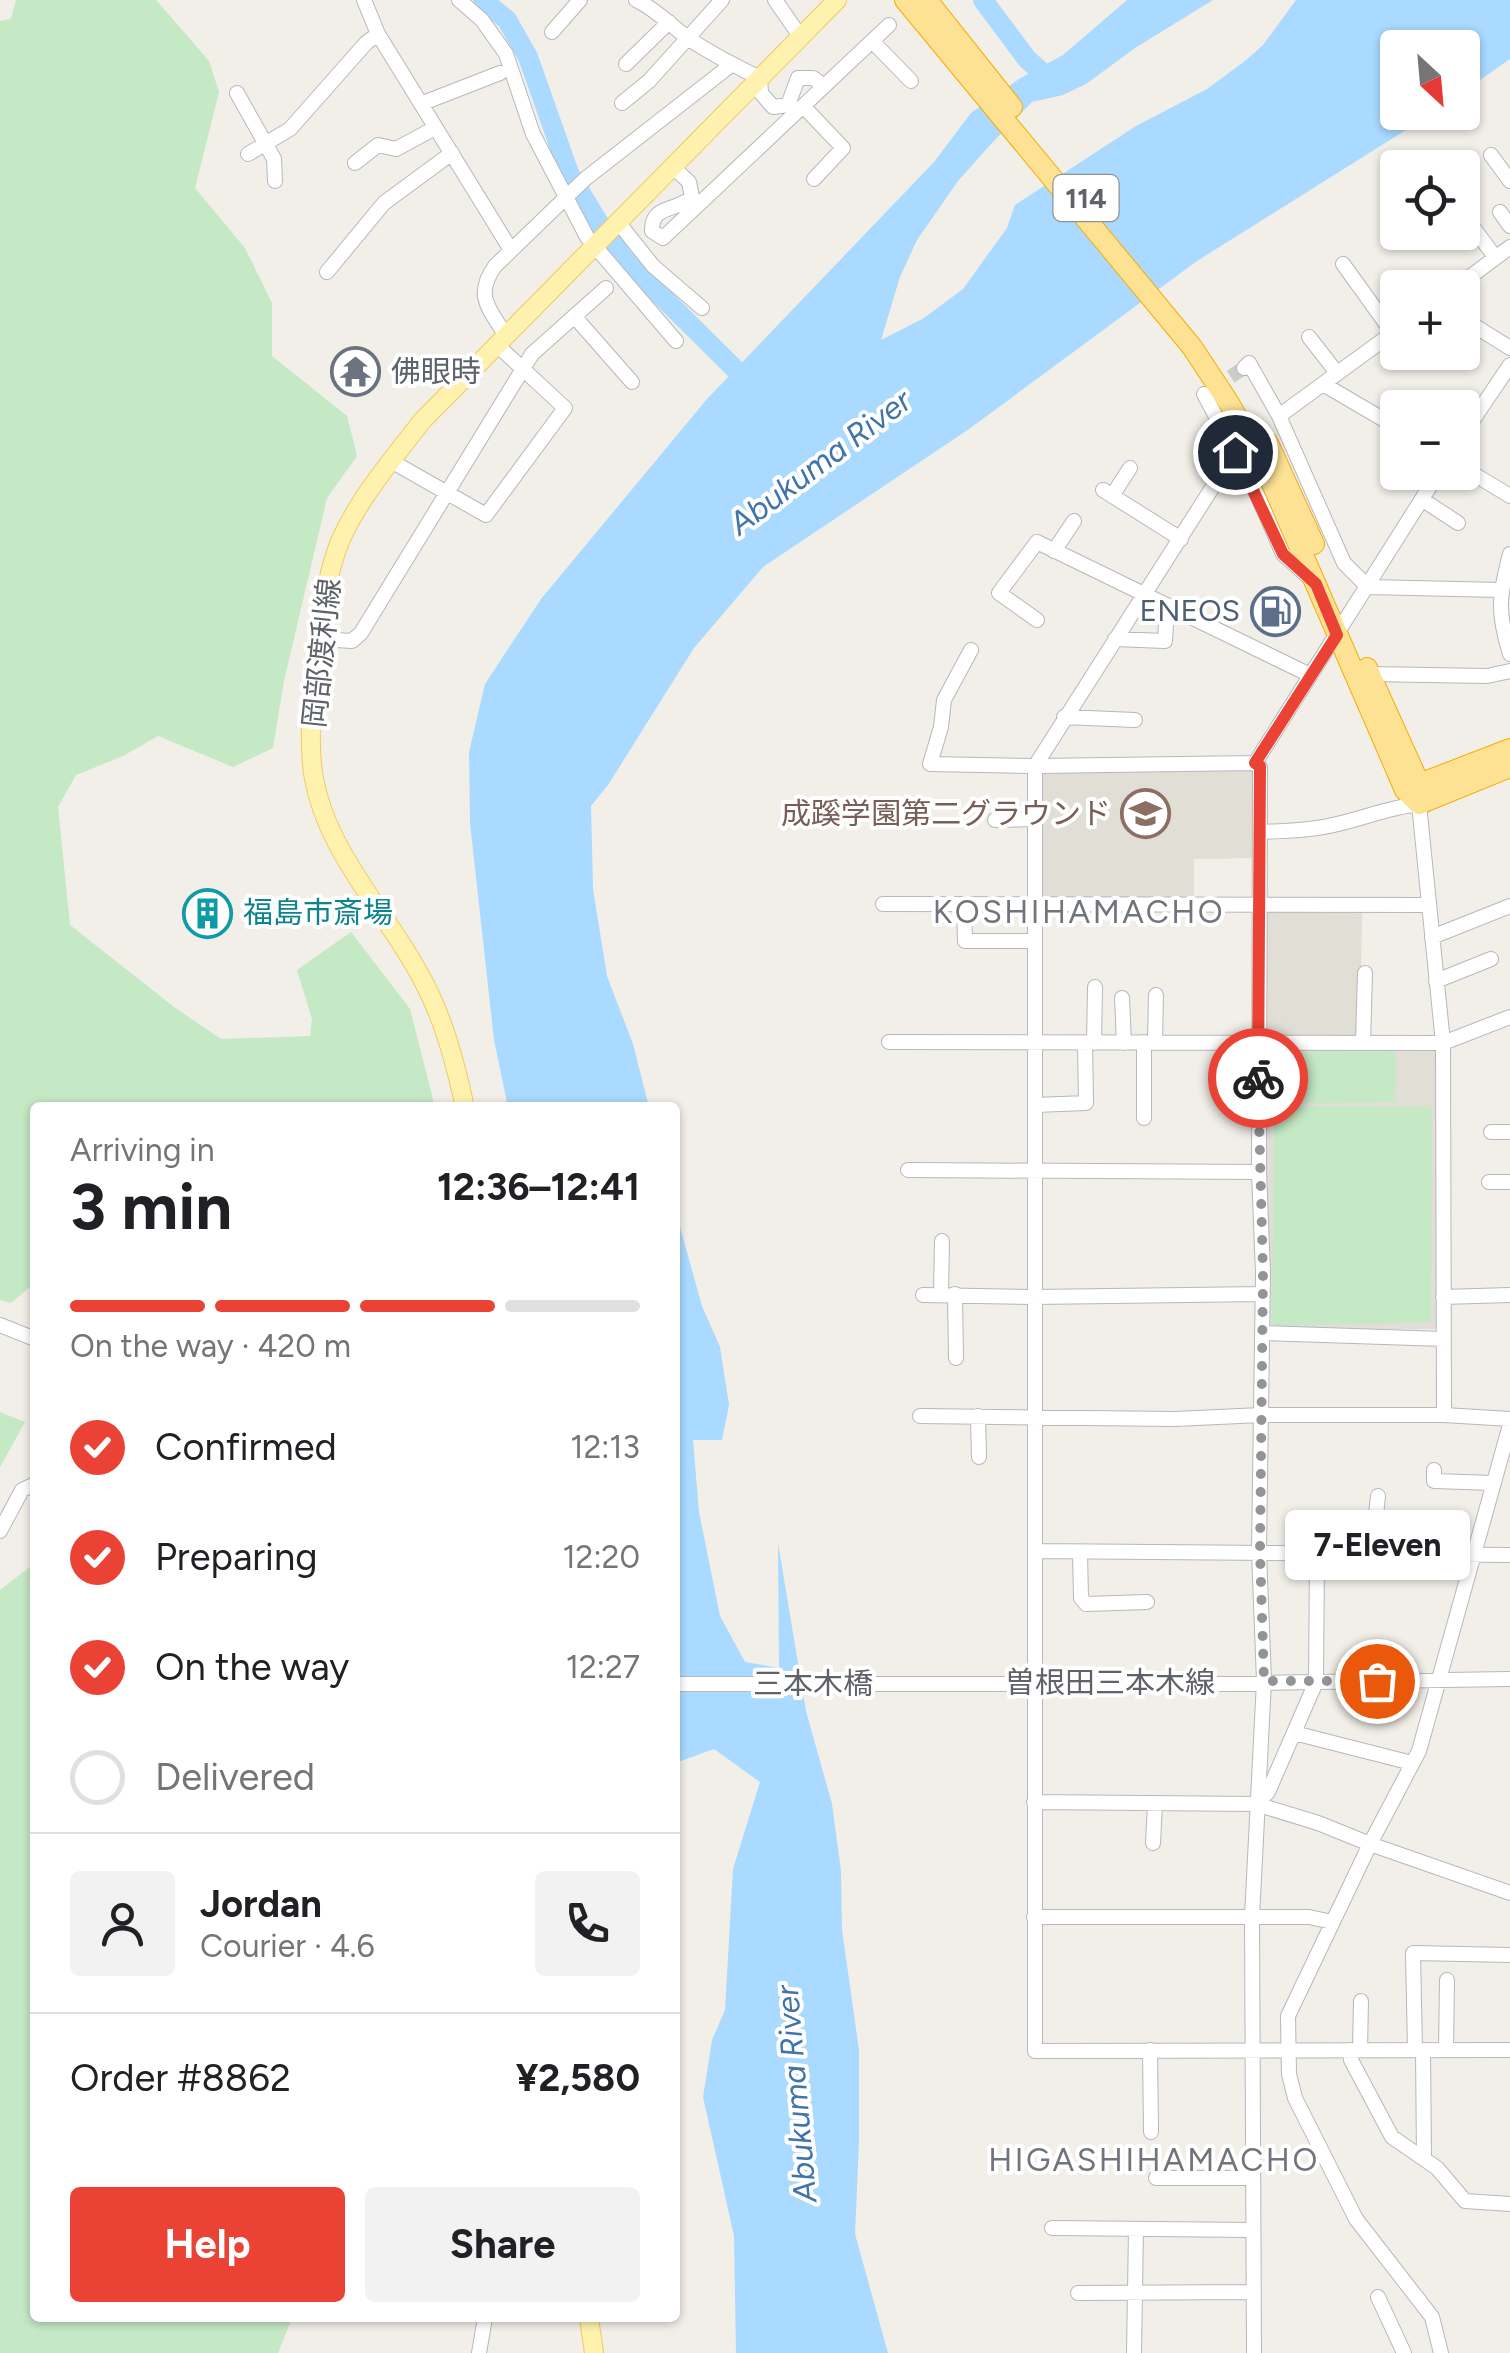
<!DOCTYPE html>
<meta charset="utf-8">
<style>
:root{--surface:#fff;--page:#f2f2f2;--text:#202124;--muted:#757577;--line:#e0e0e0;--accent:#ea4335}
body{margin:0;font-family:Figtree,"Noto Sans JP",sans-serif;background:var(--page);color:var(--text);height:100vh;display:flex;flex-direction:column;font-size:38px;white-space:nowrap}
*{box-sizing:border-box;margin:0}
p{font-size:32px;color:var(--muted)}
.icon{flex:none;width:55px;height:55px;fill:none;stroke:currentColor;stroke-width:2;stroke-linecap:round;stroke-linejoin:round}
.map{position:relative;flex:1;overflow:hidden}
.panel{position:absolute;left:30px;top:1102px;width:650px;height:1220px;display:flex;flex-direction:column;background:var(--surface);border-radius:10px;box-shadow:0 2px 8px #0004}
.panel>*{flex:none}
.needle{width:65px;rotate:154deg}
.buttons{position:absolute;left:1380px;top:30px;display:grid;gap:20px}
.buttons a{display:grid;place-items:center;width:100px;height:100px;border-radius:10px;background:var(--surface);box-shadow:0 2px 8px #0004;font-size:50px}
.pin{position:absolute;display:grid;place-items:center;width:85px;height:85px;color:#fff;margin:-42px;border:5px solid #fff;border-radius:50%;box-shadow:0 2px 10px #0007}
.courier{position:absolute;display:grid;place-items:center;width:100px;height:100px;margin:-50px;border:8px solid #ea4335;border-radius:50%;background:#fff;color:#222;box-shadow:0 2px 12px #0007}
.bubble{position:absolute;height:70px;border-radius:10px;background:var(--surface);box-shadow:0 2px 8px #0004;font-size:32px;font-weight:700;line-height:70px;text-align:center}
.summary em{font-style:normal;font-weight:700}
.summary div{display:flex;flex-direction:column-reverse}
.summary{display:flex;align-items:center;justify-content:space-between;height:170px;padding:0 40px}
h1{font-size:65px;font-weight:700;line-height:75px}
.bar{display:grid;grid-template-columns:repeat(4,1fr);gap:15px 10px;align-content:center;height:120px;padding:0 40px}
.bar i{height:12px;border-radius:8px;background:var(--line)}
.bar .selected{background:var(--accent)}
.bar p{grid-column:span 4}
.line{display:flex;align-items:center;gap:25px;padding:0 40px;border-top:2px solid var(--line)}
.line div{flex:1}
.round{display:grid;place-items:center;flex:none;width:105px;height:105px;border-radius:10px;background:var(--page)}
ol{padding:0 40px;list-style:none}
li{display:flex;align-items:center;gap:30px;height:110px}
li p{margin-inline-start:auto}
li .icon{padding:10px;border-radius:50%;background:var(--accent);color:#fff;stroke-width:4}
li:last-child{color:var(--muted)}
li i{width:55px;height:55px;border:5px solid var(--line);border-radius:50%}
.primary-button{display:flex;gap:20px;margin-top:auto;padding:20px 40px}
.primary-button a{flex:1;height:115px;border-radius:10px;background:var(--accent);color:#fff;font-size:40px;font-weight:700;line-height:115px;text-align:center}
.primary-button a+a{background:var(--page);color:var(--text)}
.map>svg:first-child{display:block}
.education{fill:#e1ded6}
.green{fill:#c5e8c5}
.water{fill:#aadaff}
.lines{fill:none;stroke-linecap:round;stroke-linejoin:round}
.river{stroke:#aadaff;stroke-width:20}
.minor-tunnel{stroke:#ccccc8;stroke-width:14;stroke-dasharray:14 7;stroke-linecap:butt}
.minor-casing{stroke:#b5b8bc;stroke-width:16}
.major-casing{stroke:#f2c960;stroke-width:20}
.highway-casing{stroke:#f9ab00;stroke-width:22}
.minor{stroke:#fff;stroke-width:14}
.major{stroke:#fff2af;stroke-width:18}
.highway{stroke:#fde293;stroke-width:20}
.done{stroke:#929495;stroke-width:10;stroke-dasharray:0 18}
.route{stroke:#ea4335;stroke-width:12}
.labels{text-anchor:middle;stroke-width:8;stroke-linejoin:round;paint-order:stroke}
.shield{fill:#fff;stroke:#8f9295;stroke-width:2.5}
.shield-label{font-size:28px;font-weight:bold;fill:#5f6368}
.worship-label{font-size:30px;fill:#5b616d;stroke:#fff;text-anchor:start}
.service-label{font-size:30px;fill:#4e5e75;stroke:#fff;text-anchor:end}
.street-label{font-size:30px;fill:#5f6368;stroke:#fff}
.education-label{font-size:30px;fill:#785e54;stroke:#fff;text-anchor:end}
.culture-label{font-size:30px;fill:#0d838f;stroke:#fff;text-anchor:start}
.water-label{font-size:32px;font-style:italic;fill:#4174aa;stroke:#fff}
.neighbourhood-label{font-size:32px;letter-spacing:2.5px;fill:#70757a;stroke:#fff}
</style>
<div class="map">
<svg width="1510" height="2353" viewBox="0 0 1510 2353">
<rect width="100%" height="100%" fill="#f1efe8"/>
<path class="education" d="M 1253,769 L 1254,858 L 1194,859 L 1194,899 L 1040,900 L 1039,771 Z
M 1267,910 L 1362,910 L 1360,1047 L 1436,1049 L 1436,1329 L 1267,1331 L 1264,1049 Z"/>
<path class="green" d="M 16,0 L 156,0 L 209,61 L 219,92 L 195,188 L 245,248 L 272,303 L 272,356 L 347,416 L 357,456 L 327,498 L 284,681 L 273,748 L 233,767 L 158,736 L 123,756 L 76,775 L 58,807 L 70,925 L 174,1007 L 221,1039 L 310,1036 L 312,1019 L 297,970 L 351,932 L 410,1009 L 435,1107 L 35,1108 L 35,1283 L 11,1303 L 0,1300 L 0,21 L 11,19 Z
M 1396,1051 L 1395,1102 L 1268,1104 L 1266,1052 Z
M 1274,1106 L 1432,1107 L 1431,1322 L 1272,1326 Z
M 0,1412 L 25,1422 L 0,1467 Z
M 35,1563 L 35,2318 L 292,2318 L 278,2353 L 0,2353 L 0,1590 Z"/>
<path class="water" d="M 1127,0 L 1213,0 L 1135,48 L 1086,84 L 1063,95 L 1032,102 L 992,143 L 958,181 L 917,240 L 900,277 L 881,340 L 924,318 L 963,289 L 1007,228 L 1015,205 L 1136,126 L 1207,89 L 1245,61 L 1263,45 L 1296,0 L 1510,0 L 1510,59 L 1463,92 L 1462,48 L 1398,48 L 1398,112 L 1433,113 L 1197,261 L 969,429 L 763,567 L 694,648 L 608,785 L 591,806 L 593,889 L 607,976 L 633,1044 L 649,1107 L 508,1107 L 494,1040 L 470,823 L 469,752 L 485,684 L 541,599 L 707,399 L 934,162 L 971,113 L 1019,79 L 1063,55 Z
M 675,1209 L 702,1306 L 720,1347 L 729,1405 L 722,1440 L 693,1440 L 699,1512 L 720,1616 L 745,1662 L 779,1668 L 778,1543 L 806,1711 L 832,1804 L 841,1871 L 842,1930 L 859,2050 L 859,2142 L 855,2234 L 888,2353 L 736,2353 L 734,2236 L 703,2097 L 712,2040 L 725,2010 L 733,1869 L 760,1782 L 714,1749 L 678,1762 L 675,1752 Z"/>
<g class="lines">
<path class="river" d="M 483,0 L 507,20 L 528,57 L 569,173 L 597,220 L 623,258 L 738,372 L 758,384
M 983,0 L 1027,59 L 1047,77 L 1059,74"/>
<path class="minor-tunnel" d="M 1213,388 L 1244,368"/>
<defs>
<path id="minor" d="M 364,0 L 378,34 L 511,250
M 459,0 L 482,20 L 506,54 L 533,134 L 587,237 L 676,341
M 636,0 C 657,10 670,25 688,38 C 711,54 735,66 760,78 L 761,93 L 773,107 L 788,105 L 798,78 L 813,78 L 824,86
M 775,0 L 800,36
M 552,32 L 580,0
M 872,41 L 911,81
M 626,64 L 669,22
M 237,93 L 274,159 L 275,181
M 423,103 L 500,73
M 622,103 L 649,81 L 722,0
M 803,106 L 843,148 L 814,179
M 248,154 L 290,129 L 366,43 L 378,34
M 1491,155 L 1510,181
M 355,163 L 378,145 L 396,149 L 435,128
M 673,167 L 689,182 L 692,197 C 677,212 651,204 652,231 L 663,238 L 889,25
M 1500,212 L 1510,226
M 618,222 L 653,266 L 702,308
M 1475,230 L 1495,257
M 1343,264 L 1392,332
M 327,272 L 384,203 L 452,153
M 1455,288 L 1510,247
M 574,316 L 632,382
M 1462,318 L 1510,348
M 506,336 C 489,308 474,296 495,266 L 585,179 L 731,65
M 1309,337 L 1337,373
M 1244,368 L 1249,363 L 1279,416 L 1344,563 L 1368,587 L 1501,590
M 1323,384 L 1398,428
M 1204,394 L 1256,492 L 1283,554 L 1312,580
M 1279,416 L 1398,329
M 1462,436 L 1510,365
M 1235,452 L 1035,766 L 1035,2051 L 1510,2050
M 391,461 L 486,515 L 565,408 L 497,345
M 1462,467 L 1510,496
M 1103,490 L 1181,539
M 1112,496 L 1130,468
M 1423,500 L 1458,523
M 1054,551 L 1074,521
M 1510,554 C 1499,596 1497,612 1510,654
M 1037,620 L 999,593 L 1037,542 L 1310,675
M 320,639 L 352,641 L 361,633 L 532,354 L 606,288
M 1115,639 L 1165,641 L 1167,605
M 971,650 L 944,700 L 941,727 L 930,764 L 1035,766 L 1255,763
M 1369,674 L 1487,676 L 1510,671
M 1064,717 L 1135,720
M 1255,763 L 1439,472
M 995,820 L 1035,819
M 1261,832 C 1280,831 1299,831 1317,828 C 1353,823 1383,808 1419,804 L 1443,1043 L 1444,1415
M 883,904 L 1429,905
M 964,904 L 965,941 L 1035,941
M 1432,937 L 1510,906
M 1436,981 L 1491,959
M 1122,998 L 1124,1043
M 889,1042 L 1443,1043 L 1510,1017
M 1155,1042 L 1156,995
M 1094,1043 L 1095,987
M 1363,1043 L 1365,973
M 1035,1105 L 1086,1103 L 1085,1043
M 1144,1118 L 1144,1042
M 1491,1132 L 1510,1132
M 908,1170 L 1259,1172
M 1489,1182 L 1510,1182
M 941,1294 L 942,1241
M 955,1294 L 956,1358
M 923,1295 L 1034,1297 L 1263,1294
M 1443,1297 L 1510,1295
M 0,1325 L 35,1339
M 1262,1333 L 1444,1339
M 920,1416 L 1175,1419 L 1261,1415 L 1444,1415 L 1510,1419
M 978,1416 L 979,1457
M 1434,1470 L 1434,1481 L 1494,1483
M 0,1531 L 22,1490 L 35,1484
M 1035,1551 L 1510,1555
M 1080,1552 L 1081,1598 L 1086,1604 L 1147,1602
M 1372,1553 L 1378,1496
M 675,1684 L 1197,1684 L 1510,1679
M 1294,1733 L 1412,1763
M 1034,1802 L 1256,1804 L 1318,1823 L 1370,1844 L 1510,1893
M 1256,1804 L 1268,1792 L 1316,1682 L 1317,1553
M 1153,1843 L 1155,1804
M 1034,1917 L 1309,1917 L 1332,1922
M 1150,2050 L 1151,2132
M 1350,2050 L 1351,2060 L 1392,2137 L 1437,2168 L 1465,2201 L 1510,2204
M 1360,2050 L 1361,2001
M 1415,2050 L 1413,1953 L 1510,1955
M 1423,2050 L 1424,2159
M 1446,2050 L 1447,1980
M 1156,2178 L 1253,2178
M 1052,2228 L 1252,2230
M 1078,2293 L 1253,2292
M 1378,2297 L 1404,2353
M 479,2353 L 485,2318
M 1134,2353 L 1136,2229
M 1254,2353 L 1252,1917 L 1264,1681 L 1259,1551 L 1263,1273 L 1259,1172 L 1260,767 L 1255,763
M 1441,2353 L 1432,2317 L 1356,2219 L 1295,2098 L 1289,2074 L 1288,2016 L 1370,1844 L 1419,1751 L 1510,1425"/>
<path id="major" d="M 465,1108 C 457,1070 448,1034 432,999 C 407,943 365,897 337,843 C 327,824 318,800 314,779 C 304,725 319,589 341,539 C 361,495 393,459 422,421 L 837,0
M 589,2318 L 594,2353"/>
<path id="highway" d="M 905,0 L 1192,347 L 1229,403 L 1267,472 L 1405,790 L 1419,804 L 1510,767
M 927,0 L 1012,107
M 1268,443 L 1314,544
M 1367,668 L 1419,783 L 1419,804
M 1409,788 L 1510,749"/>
</defs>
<use href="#minor" class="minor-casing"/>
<use href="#major" class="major-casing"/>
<use href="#highway" class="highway-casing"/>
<use href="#minor" class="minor"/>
<use href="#major" class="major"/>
<use href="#highway" class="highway"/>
</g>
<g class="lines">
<path class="done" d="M 1258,1078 L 1263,1273 L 1260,1551 L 1264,1681 L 1377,1681"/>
<path class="route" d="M 1235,452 L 1283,554 L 1316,584 L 1337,635 L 1255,763 L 1260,766 L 1258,1078"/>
</g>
<defs>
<symbol id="temple-ring" viewBox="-11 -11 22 22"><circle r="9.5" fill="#fff" stroke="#6b7280" stroke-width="1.5"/><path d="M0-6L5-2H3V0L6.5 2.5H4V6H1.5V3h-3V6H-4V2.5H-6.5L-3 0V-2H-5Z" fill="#6b7280"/></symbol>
<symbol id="fuel-ring" viewBox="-11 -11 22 22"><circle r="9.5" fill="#fff" stroke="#5c6f8a" stroke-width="1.5"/><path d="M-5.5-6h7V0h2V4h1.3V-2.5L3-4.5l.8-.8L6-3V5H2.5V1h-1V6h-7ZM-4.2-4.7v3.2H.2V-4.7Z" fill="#5c6f8a"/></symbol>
<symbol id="school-ring" viewBox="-11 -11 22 22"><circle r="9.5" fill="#fff" stroke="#8d6e63" stroke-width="1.5"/><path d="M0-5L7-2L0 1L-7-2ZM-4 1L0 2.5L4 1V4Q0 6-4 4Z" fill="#8d6e63"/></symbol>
<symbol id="building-ring" viewBox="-11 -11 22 22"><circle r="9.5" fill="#fff" stroke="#0f9aa8" stroke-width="1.5"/><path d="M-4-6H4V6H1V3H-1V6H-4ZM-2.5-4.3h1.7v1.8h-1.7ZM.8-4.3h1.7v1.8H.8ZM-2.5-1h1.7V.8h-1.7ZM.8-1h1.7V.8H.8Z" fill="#0f9aa8"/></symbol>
</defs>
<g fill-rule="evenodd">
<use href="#temple-ring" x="328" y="344" width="55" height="55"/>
<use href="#fuel-ring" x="1248" y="584" width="55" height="55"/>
<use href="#school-ring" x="1118" y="786" width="55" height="55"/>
<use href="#building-ring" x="180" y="886" width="55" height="55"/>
</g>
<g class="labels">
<rect class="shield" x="1053.5" y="175" width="65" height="46" rx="8"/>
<g class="shield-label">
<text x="1086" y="208">114</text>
</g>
<g class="worship-label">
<text x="391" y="382">佛眼時</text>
</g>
<g class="service-label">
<text x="1240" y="621">ENEOS</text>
</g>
<g class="street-label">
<text transform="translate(322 653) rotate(-84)" y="10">岡部渡利線</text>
<text x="1110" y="1693">曽根田三本木線</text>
<text x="813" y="1694">三本木橋</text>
</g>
<g class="education-label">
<text x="1111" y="824">成蹊学園第二グラウンド</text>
</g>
<g class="culture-label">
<text x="243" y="923">福島市斎場</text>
</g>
<g class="water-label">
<text transform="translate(820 462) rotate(-37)" y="11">Abukuma River</text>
<text transform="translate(796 2094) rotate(-95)" y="11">Abukuma River</text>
</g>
<g class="neighbourhood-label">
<text x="1079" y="923">KOSHIHAMACHO</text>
<text x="1154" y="2171">HIGASHIHAMACHO</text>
</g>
</g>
</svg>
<div class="buttons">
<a><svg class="needle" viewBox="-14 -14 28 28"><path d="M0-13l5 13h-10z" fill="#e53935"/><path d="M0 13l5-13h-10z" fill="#757577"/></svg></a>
<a><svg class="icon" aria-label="locate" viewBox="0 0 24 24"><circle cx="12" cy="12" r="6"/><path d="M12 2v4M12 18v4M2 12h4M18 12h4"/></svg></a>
<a>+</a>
<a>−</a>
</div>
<div class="pin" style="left:1377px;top:1681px;background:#ea580c"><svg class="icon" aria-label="bag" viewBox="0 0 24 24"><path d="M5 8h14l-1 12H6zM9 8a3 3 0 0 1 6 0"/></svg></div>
<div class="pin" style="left:1235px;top:452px;background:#1f2937"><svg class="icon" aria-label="home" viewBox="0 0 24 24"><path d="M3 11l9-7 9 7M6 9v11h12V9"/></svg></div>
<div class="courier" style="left:1258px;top:1078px"><svg class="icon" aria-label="bike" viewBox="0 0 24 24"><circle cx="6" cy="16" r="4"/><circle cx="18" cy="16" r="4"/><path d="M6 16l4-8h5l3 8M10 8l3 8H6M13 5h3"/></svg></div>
<div class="bubble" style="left:1285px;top:1510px;width:185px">7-Eleven</div>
<section class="panel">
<div class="summary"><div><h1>3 min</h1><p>Arriving in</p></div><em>12:36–12:41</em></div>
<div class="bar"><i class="selected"></i><i class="selected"></i><i class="selected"></i><i></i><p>On the way · 420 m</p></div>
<ol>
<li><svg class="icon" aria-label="check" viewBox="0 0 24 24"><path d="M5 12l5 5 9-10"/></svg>Confirmed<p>12:13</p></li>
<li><svg class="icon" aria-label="check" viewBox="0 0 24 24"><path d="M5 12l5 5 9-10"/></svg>Preparing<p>12:20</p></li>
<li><svg class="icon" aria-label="check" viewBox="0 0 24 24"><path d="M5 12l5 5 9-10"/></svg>On the way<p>12:27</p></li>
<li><i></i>Delivered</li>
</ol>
<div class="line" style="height:180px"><a class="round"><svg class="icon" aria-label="person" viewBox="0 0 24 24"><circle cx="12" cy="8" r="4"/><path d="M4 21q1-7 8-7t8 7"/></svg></a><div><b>Jordan</b><p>Courier · 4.6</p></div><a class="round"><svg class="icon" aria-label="phone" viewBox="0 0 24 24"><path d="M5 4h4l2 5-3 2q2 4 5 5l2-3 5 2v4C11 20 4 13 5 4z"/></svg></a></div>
<div class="line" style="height:130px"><div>Order #8862</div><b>¥2,580</b></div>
<div class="primary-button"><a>Help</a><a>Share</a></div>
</section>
</div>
